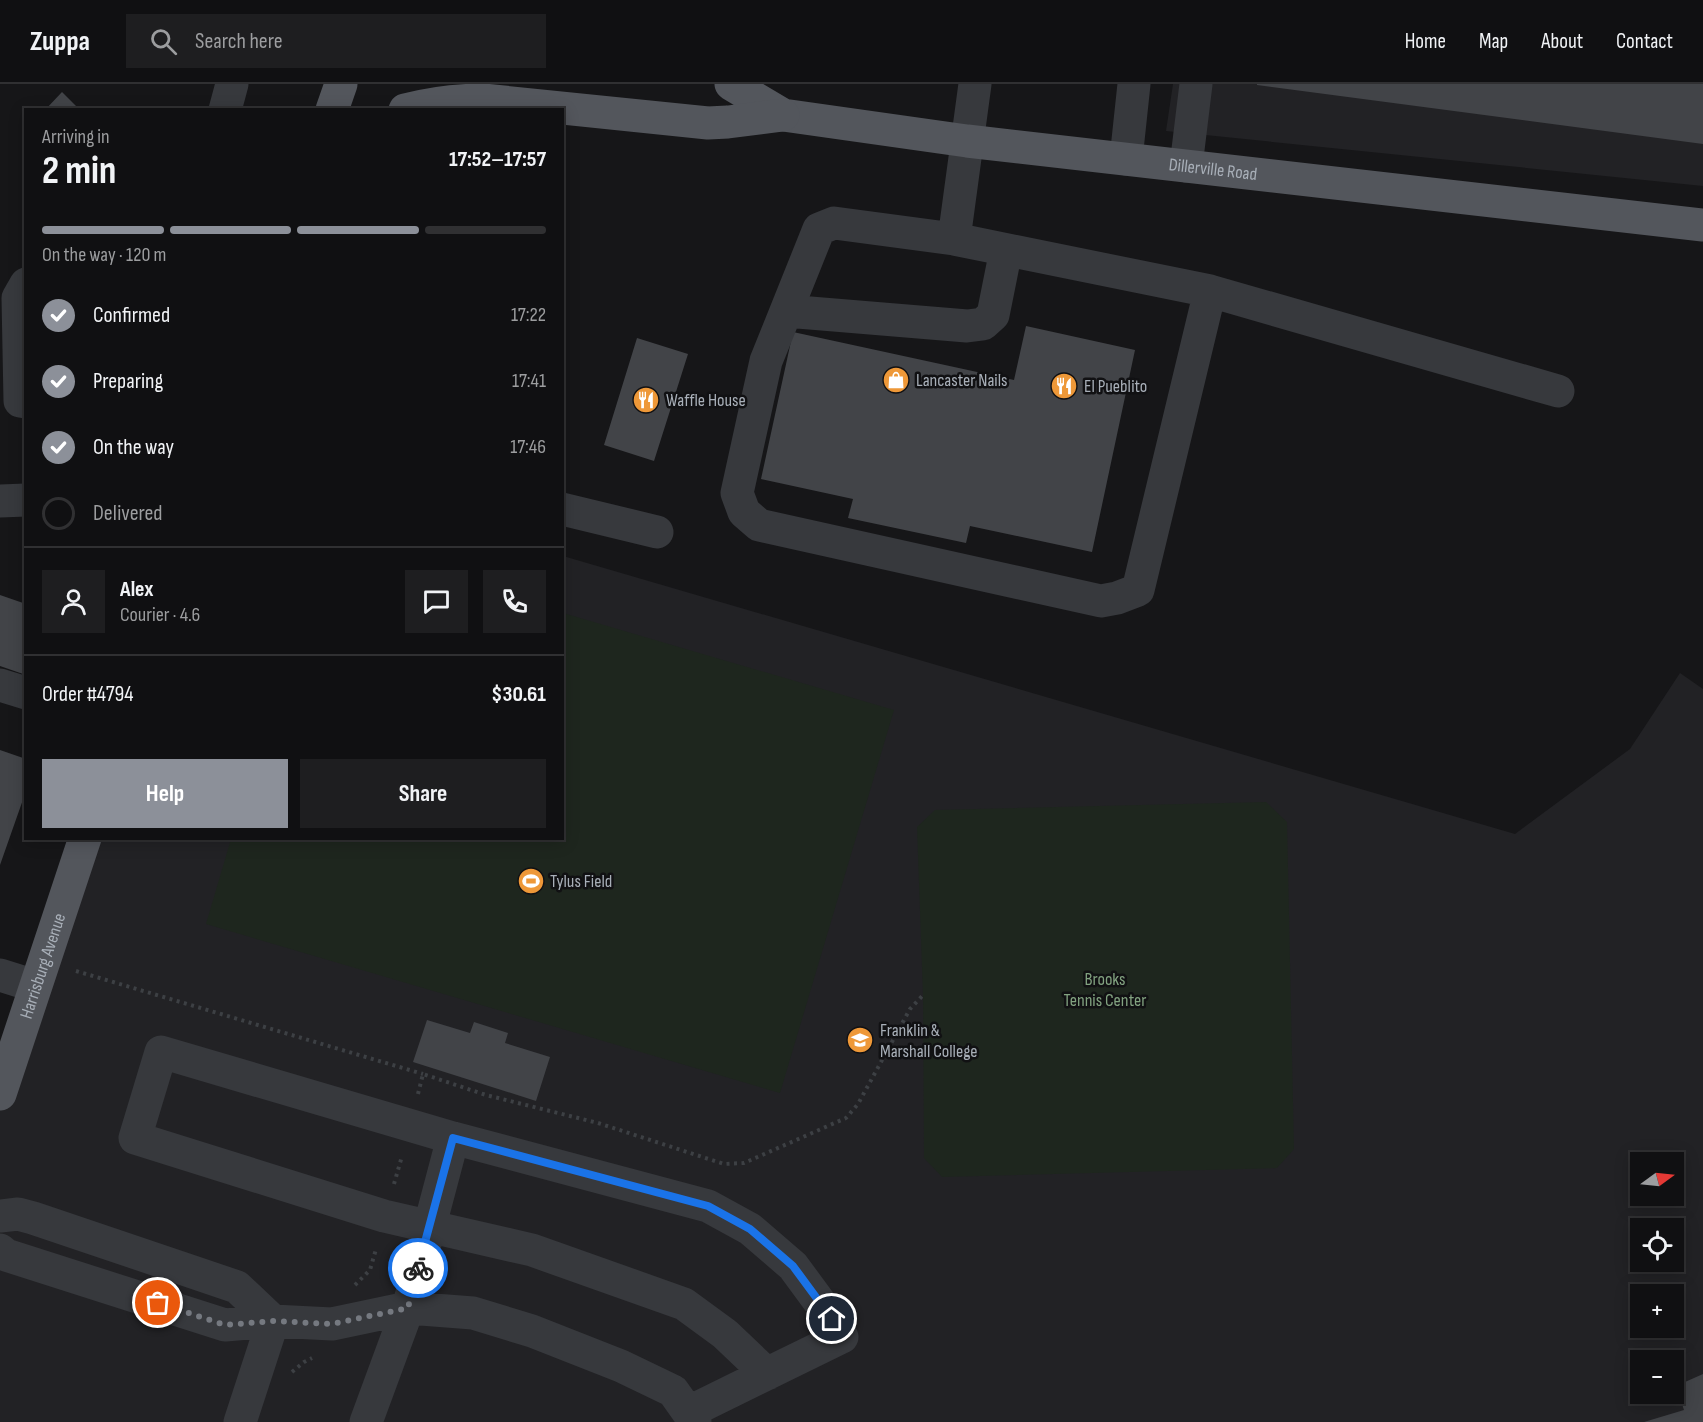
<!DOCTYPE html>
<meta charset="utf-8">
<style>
:root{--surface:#101012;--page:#1e1e20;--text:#f1f3f6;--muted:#9c9d9f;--line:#303032;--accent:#8c9099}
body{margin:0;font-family:"Sofia Sans Condensed",sans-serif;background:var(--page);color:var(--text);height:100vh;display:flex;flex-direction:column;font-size:22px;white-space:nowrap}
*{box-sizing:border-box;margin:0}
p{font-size:20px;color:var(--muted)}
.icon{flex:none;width:33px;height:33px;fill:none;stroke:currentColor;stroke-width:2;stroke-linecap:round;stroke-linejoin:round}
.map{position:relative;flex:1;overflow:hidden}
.sheet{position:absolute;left:24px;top:24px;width:540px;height:732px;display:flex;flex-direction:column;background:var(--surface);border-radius:0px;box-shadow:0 3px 15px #0003,0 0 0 2px var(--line)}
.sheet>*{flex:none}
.needle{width:39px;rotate:75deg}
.fabs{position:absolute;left:1630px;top:1068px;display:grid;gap:12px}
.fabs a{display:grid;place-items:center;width:54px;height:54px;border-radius:0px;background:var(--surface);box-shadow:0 3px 15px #0003,0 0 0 2px var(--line);font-size:30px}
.pin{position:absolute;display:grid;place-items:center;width:51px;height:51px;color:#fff;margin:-26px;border:3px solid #fff;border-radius:50%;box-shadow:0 2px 6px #0007}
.courier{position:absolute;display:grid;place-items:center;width:60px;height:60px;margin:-30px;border:4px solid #1a73e8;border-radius:50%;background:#fff;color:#222;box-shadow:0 2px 8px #0007}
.head em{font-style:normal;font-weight:700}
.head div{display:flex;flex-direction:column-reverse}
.head{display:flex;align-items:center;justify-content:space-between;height:102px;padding:0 18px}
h1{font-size:39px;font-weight:700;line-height:45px}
.bar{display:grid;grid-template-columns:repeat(4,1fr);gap:9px 6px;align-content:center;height:72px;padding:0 18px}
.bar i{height:8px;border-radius:4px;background:var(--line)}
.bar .current{background:var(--accent)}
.bar p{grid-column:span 4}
.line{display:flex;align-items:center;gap:15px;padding:0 18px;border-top:2px solid var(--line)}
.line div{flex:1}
.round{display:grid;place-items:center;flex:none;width:63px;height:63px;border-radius:0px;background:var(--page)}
ol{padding:0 18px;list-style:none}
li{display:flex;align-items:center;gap:18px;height:66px}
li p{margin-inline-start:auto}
li .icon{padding:6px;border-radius:50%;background:var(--accent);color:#fff;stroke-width:4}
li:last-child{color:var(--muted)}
li i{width:33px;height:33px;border:3px solid var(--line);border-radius:50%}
.action{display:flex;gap:12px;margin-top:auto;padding:12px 18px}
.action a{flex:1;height:69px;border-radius:0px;background:var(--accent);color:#fff;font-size:24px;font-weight:700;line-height:69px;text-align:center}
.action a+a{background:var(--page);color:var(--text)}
header{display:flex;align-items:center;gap:36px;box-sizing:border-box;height:84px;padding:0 30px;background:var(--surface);border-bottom:2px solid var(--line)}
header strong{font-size:28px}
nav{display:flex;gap:33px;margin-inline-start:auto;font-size:21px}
.search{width:420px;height:54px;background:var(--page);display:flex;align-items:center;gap:15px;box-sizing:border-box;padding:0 21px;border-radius:0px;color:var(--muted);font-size:22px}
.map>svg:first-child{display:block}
.built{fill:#222225;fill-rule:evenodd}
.green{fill:#1e261e}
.building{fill:#424448}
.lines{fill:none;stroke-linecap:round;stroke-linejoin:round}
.path{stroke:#3d4044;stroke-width:4;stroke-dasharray:3 4.5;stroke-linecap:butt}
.minor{stroke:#37393d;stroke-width:33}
.major{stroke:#53565c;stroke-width:33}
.done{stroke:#757980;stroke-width:6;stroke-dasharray:0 10.8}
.route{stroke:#1a73e8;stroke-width:8}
.labels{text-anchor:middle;stroke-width:5;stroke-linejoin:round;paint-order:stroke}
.street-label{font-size:18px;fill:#a8afb8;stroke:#111113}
.poi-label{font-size:18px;fill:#a8afb8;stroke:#111113;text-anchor:start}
.park-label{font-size:18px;fill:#82a280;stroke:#111113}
</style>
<header>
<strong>Zuppa</strong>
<div class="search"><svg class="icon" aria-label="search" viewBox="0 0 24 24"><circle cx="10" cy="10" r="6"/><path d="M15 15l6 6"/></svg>Search here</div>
<nav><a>Home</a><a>Map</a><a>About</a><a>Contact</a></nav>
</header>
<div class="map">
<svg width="1703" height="1338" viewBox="0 0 1703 1338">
<rect width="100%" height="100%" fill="#161618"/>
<path class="built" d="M 1173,0 L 1703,0 L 1703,102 L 1166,47 Z
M 563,472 L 1515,750 L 1630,665 L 1680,589 L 1703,605 L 1703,1338 L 0,1338 L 0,1010 L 85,755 L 562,754 ZM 1641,1078 L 1674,1078 L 1674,1112 L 1641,1112 ZM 1641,1144 L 1674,1144 L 1674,1178 L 1641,1178 ZM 1641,1210 L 1674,1210 L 1674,1244 L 1641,1244 ZM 1641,1276 L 1674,1276 L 1674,1310 L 1641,1310 Z"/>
<path class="green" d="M 563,529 L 894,626 L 780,1009 L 206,840 L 231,755 L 562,754 Z
M 1266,718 L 1287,738 L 1294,1065 L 1277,1084 L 942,1093 L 924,1074 L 923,911 L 917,743 L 935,726 Z"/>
<path class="building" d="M 1257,0 L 1703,0 L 1703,60 L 1257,1 Z
M 62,8 L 80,26 L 45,26 Z
M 1026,242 L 1135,266 L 1092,468 L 970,442 L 966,459 L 848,434 L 853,415 L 761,395 L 793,248 L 1014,296 Z
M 637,254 L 688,270 L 654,377 L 604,361 Z
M 0,511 L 26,520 L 26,591 L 0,582 Z
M 0,666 L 26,675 L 26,707 L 0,781 Z
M 427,936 L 470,949 L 474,938 L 508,949 L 505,959 L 550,973 L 536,1017 L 413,978 Z
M 1703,1290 L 1703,1338 L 1644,1338 L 1684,1326 L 1676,1302 Z"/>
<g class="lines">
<path class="path" d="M 76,887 L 423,990
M 418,1010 L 423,990 L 486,1011 L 598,1039 L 724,1080 L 744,1079 L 846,1034 L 858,1020 L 910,925 L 923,911
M 394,1100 L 402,1072
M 355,1201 L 370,1186 L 376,1165
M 292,1288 L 304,1278 L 312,1274"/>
<path class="minor" d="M 225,26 L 232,0
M 1126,75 L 1134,0
M 1186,82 L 1196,0
M 954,155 L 1210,207 L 1138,506 L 1117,514 L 1101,517 L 759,441 L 744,428 L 737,409 L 766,277 L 819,145 L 834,139 L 954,155 L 975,0
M 26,200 L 18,214 L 20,317 L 26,318
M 1210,207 L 1558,307
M 786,227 L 967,242 L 983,240 L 993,231 L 1006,166
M 0,417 L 26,416
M 562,425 L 657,448
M 0,601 L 26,609
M 0,891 L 35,902
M 0,1132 L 18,1130 L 33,1134 L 237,1203 L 273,1237
M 0,1166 L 6,1171 L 225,1241 L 273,1237 L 332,1240 L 408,1224 L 473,1229 L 532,1247 L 621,1282 L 673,1307 L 695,1338
M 689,1328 L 842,1253 L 832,1235 L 793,1182 L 750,1145 L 708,1122 L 453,1054 L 161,968 L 135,1054 L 384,1132 L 532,1166 L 684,1220 L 725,1250 L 767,1290
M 240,1338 L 273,1237
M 366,1338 L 408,1224 L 453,1054"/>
<g class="major">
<path id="s1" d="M 731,0 L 783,31 L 967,57 L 1703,141"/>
<path d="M 332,26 L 341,0"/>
<path d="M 405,26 C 432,19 457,16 484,16 L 708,39 L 728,38 L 783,31"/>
<path id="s2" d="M 0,1010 L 85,754"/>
</g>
</g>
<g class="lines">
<path class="done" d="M 158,1219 L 225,1241 L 273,1237 L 332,1240 L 408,1224 L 418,1184"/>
<path class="route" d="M 418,1184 L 453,1054 L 708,1122 L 750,1145 L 793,1182 L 832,1235"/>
</g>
<defs>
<symbol id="shop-disc" viewBox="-11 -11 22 22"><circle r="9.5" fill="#ee9838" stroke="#111113"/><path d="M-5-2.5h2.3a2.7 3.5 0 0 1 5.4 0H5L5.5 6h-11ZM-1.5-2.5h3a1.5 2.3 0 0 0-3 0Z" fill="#fff"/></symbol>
<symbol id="restaurant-disc" viewBox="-11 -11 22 22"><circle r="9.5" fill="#ee9838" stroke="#111113"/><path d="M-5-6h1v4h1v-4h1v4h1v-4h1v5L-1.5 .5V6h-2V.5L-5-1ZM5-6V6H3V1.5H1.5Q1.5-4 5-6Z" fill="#fff"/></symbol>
<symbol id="stadium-disc" viewBox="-11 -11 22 22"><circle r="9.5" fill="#ee9838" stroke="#111113"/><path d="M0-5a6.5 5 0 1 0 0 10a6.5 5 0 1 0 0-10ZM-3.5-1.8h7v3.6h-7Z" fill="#fff"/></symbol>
<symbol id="university-disc" viewBox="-11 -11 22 22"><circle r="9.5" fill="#ee9838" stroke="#111113"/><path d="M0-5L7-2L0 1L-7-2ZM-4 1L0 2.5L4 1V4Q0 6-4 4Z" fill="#fff"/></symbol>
</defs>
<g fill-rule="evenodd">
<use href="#shop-disc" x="881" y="281" width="30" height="30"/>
<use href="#restaurant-disc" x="1049" y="287" width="30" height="30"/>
<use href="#restaurant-disc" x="631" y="301" width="30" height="30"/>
<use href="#stadium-disc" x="516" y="782" width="30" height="30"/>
<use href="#university-disc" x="845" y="941" width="30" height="30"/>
</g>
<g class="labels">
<g class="street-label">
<text dy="6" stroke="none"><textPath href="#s1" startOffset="494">Dillerville Road</textPath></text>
<text dy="6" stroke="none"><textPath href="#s2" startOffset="135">Harrisburg Avenue</textPath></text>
</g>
<g class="poi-label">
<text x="916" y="302">Lancaster Nails</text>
<text x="1084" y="308">El Pueblito</text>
<text x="666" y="322">Waffle House</text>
<text x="550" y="803">Tylus Field</text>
<text x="880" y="952">Franklin &amp;<tspan x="880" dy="21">Marshall College</tspan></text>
</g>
<g class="park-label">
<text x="1105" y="901">Brooks<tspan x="1105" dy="21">Tennis Center</tspan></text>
</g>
</g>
</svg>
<div class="fabs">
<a><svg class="needle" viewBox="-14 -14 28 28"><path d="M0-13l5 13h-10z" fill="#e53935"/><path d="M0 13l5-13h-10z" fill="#9c9d9f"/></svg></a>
<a><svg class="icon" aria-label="locate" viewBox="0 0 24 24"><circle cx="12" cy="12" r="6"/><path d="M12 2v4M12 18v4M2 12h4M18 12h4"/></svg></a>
<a>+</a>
<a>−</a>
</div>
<div class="pin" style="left:158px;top:1219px;background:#ea580c"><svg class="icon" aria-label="bag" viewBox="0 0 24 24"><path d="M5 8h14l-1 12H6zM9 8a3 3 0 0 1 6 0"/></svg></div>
<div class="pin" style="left:832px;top:1235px;background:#1f2937"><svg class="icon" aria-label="home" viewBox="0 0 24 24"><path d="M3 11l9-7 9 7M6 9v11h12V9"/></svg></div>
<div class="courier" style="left:418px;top:1184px"><svg class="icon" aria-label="bike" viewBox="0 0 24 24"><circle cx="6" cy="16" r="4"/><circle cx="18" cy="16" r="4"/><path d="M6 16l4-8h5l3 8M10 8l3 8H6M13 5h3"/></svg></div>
<section class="sheet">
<div class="head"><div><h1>2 min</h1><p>Arriving in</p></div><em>17:52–17:57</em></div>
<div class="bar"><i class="current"></i><i class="current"></i><i class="current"></i><i></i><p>On the way · 120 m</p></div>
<ol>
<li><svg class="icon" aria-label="check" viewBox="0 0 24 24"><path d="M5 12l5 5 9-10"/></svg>Confirmed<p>17:22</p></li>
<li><svg class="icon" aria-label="check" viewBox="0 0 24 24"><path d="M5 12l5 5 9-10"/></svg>Preparing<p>17:41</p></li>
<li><svg class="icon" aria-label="check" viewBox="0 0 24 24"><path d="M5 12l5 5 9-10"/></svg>On the way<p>17:46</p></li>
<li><i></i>Delivered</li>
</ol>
<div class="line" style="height:108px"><a class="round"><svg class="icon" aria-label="person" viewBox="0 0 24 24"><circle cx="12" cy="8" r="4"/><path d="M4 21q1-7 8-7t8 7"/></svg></a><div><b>Alex</b><p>Courier · 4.6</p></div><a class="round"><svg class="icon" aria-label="chat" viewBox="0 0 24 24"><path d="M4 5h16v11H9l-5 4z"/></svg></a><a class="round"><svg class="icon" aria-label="phone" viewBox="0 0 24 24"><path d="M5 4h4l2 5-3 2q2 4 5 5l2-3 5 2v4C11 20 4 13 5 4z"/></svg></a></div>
<div class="line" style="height:78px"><div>Order #4794</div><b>$30.61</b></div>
<div class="action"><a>Help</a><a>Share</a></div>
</section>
</div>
